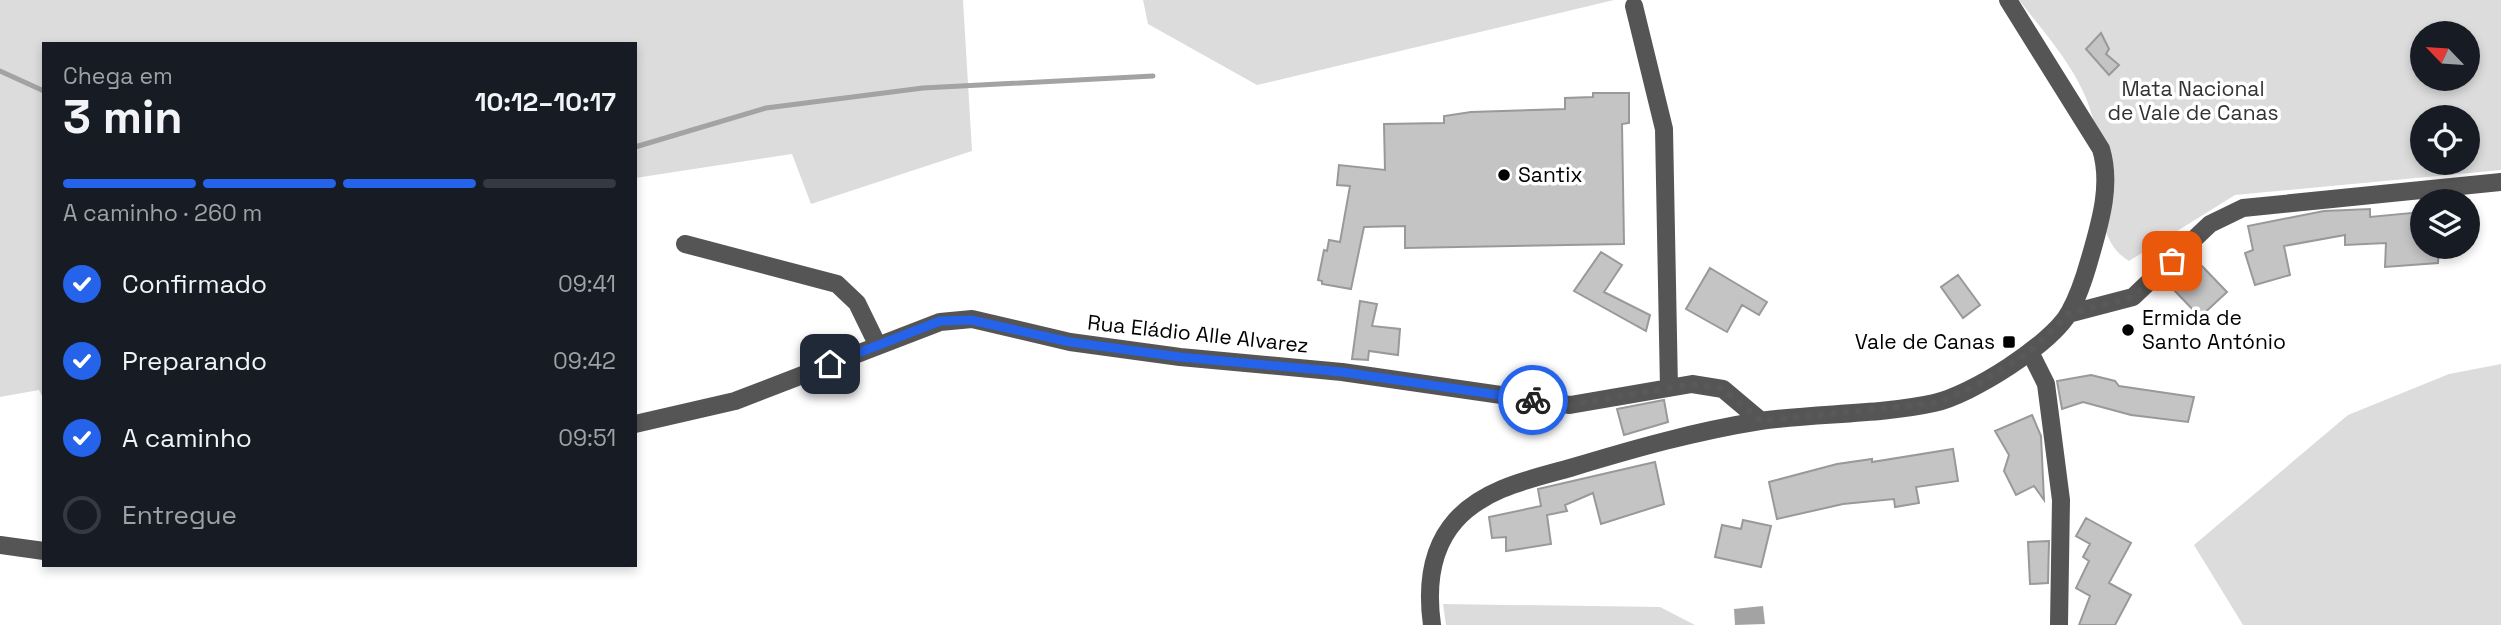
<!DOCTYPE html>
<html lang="pt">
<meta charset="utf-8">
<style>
:root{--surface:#171b24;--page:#20242c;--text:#f1f3f6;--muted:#9ea1a6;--line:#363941;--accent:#2563eb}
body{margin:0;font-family:"Space Grotesk",sans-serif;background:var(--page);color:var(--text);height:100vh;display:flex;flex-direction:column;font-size:26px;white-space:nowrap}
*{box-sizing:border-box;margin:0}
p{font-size:23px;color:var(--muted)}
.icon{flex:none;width:38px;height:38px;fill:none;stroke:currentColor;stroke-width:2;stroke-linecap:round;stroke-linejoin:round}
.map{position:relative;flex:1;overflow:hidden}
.panel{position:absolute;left:42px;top:42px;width:595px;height:525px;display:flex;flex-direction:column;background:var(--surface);border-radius:0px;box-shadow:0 4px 10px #0003}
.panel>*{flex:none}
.needle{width:46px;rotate:295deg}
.tools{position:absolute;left:2410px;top:21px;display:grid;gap:14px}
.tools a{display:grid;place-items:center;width:70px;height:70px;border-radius:50%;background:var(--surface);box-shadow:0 4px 10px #0003;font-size:35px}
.pin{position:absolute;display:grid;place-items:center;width:60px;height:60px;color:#fff;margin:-30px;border-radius:14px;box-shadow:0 4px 10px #0006}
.courier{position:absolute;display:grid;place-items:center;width:70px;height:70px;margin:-35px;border:5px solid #2563eb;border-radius:50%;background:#fff;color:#222;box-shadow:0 2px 9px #0007}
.head em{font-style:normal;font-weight:800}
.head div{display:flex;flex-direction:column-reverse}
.head{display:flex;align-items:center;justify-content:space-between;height:119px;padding:0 21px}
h1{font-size:46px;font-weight:800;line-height:52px}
.bar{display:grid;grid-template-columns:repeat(4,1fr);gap:10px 7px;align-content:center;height:84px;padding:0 21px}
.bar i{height:9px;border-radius:5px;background:var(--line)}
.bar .selected{background:var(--accent)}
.bar p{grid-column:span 4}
ol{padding:0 21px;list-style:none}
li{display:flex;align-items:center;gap:21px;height:77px}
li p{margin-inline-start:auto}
li .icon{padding:7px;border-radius:50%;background:var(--accent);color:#fff;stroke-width:4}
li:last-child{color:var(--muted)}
li i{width:38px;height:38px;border:4px solid var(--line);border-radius:50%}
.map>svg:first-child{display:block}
.green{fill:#dcdcdc;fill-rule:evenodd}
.water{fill:#a3a3a3}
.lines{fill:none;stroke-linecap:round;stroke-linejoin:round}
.stream{stroke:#a3a3a3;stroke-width:5}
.building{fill:#c4c4c4;stroke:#999;stroke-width:2}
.minor{stroke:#555;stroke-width:18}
.done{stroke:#595959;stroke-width:7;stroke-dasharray:0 12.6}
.route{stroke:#2563eb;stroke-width:9}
.poi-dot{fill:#000;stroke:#fff;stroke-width:2.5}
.labels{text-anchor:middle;stroke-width:7;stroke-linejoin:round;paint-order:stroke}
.park-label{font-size:21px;fill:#333;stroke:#fff}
.poi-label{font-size:21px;fill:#000;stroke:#fff;text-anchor:start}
.street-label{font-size:21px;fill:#000;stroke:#fff}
</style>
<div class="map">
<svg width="2501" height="625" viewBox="0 0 2501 625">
<rect width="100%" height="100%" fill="#fff"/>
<path class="green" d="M 0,0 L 963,0 L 972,151 L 811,204 L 792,154 L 635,178 L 635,44 L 44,44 L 44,400 L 39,390 L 0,397 Z
M 1143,0 L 1614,0 L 1257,85 L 1148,24 Z
M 2019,0 L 2501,0 L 2501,170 L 2235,195 L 2129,261 C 2087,236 2103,161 2093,119 C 2082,74 2047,36 2019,0 ZM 2422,33 L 2468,33 L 2468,79 L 2422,79 ZM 2422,117 L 2468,117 L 2468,163 L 2422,163 Z
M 2501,364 L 2501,625 L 2243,625 L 2194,545 L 2348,415 L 2449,374 Z
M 1443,604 L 1660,607 L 1695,625 L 1446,625 Z"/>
<path class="water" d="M 1763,606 L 1765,624 L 1735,625 L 1734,609 Z"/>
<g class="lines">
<path class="stream" d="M 0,71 L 44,91
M 635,147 L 766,108 L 923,88 L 1153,76"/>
</g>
<path class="building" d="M 2101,33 L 2109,49 L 2106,54 L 2119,65 L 2109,75 L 2086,49 Z
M 1593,93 L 1629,93 L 1629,123 L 1622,124 L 1624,244 L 1405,248 L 1405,226 L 1364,227 L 1351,289 L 1322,284 L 1322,281 L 1318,280 L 1324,250 L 1327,251 L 1329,240 L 1340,242 L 1350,186 L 1337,185 L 1339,165 L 1385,170 L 1384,124 L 1444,123 L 1444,116 L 1471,112 L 1565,109 L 1565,98 L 1593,97 Z
M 2370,209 L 2370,217 L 2422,212 L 2422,247 L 2439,247 L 2438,263 L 2385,267 L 2386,243 L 2345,245 L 2345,235 L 2284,246 L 2290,275 L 2255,285 L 2245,253 L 2253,250 L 2248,226 L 2324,211 Z
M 1601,252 L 1622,265 L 1604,292 L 1650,315 L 1646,331 L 1574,291 Z
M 2199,263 L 2227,292 L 2200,317 L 2172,288 Z
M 1710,268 L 1767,302 L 1759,315 L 1742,305 L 1727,332 L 1686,309 Z
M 1958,275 L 1980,305 L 1963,318 L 1941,287 Z
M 1360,301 L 1377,304 L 1372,326 L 1400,329 L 1398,355 L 1369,351 L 1368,360 L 1352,359 Z
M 2091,375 L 2115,381 L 2119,386 L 2194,397 L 2188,422 L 2131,415 L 2083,402 L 2062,409 L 2057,381 Z
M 1664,400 L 1668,422 L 1624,435 L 1617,409 Z
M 2032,415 L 2041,436 L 2044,500 L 2034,486 L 2016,495 L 2004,471 L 2009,455 L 1995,431 Z
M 1953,449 L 1958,481 L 1916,487 L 1919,503 L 1895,507 L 1894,499 L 1843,504 L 1777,519 L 1769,482 L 1837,464 L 1872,459 L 1872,462 Z
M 1655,462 L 1664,504 L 1601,524 L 1593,493 L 1565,505 L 1567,511 L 1547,515 L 1551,544 L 1506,551 L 1506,537 L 1492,538 L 1489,517 L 1541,506 L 1538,489 Z
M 2086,518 L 2131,543 L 2109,583 L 2131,595 L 2115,625 L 2079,625 L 2090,596 L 2076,588 L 2089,561 L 2083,557 L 2090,544 L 2076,536 Z
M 1743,520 L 1771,526 L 1761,567 L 1715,557 L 1722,525 L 1741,529 Z
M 2049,541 L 2048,583 L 2030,584 L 2028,542 Z"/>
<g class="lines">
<path class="minor" d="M 1634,6 L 1664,129 L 1669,388
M 685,244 L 837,284 L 857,303 L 878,346
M 2068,314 L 2133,297 L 2210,224 L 2243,208 L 2501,182
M 2030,352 L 2046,384 L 2061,500 L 2059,625
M 635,424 L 735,401 L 940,322 L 972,319 L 1070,342 L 1180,357 L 1342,372 L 1570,405 L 1692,384 L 1723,389 L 1761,421
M 0,545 L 44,551
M 1432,625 C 1427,589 1430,549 1456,520 C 1485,488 1531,479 1570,468 C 1633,449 1696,431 1760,421 C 1816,413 1880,415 1934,403 C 1971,395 2050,345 2069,313 C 2078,297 2085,276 2090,258 C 2100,223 2112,185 2101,149 L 2008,0"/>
</g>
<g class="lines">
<path class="done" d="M 1533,400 L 1570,405 L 1692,384 L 1723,389 L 1761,421 L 1936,403 L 1973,387 L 2030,352 L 2068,314 L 2133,297 L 2172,261"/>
<path class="route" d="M 830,364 L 940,321 L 971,320 L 1070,342 L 1180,357 L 1342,372 L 1533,400"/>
</g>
<g class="poi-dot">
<circle cx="1504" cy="175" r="7"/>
<circle cx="2128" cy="330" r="7"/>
<rect x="2002" y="335" width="14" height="14" rx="3.5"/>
</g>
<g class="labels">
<g class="park-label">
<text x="2193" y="96">Mata Nacional<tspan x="2193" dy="24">de Vale de Canas</tspan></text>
</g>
<g class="poi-label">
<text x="1518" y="182">Santix</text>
<text x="2142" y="325">Ermida de<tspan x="2142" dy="24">Santo António</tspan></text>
<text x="1995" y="349" text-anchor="end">Vale de Canas</text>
</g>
<g class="street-label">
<text transform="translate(1198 334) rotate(6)" y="7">Rua Eládio Alle Alvarez</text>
</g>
</g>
</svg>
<div class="tools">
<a><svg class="needle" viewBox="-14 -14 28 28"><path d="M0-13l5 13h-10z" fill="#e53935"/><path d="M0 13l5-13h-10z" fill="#9ea1a6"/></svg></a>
<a><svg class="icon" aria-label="locate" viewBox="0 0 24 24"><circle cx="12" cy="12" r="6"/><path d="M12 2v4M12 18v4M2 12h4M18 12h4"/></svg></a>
<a><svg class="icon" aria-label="layers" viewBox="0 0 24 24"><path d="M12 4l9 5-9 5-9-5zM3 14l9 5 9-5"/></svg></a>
</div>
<div class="pin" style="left:2172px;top:261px;background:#ea580c"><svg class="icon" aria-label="bag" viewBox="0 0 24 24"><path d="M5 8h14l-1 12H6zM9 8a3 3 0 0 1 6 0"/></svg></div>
<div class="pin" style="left:830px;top:364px;background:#1f2937"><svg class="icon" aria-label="home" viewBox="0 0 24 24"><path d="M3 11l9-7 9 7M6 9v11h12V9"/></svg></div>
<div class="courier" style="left:1533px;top:400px"><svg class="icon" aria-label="bike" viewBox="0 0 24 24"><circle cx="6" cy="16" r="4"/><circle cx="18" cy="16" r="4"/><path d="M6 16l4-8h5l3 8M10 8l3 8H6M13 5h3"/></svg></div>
<section class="panel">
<div class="head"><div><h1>3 min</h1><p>Chega em</p></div><em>10:12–10:17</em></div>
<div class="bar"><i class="selected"></i><i class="selected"></i><i class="selected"></i><i></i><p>A caminho · 260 m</p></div>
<ol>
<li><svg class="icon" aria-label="check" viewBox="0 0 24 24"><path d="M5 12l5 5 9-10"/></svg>Confirmado<p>09:41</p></li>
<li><svg class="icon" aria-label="check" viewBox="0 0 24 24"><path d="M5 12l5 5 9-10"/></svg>Preparando<p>09:42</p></li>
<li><svg class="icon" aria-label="check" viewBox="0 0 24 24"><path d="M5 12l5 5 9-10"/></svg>A caminho<p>09:51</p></li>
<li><i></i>Entregue</li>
</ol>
</section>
</div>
